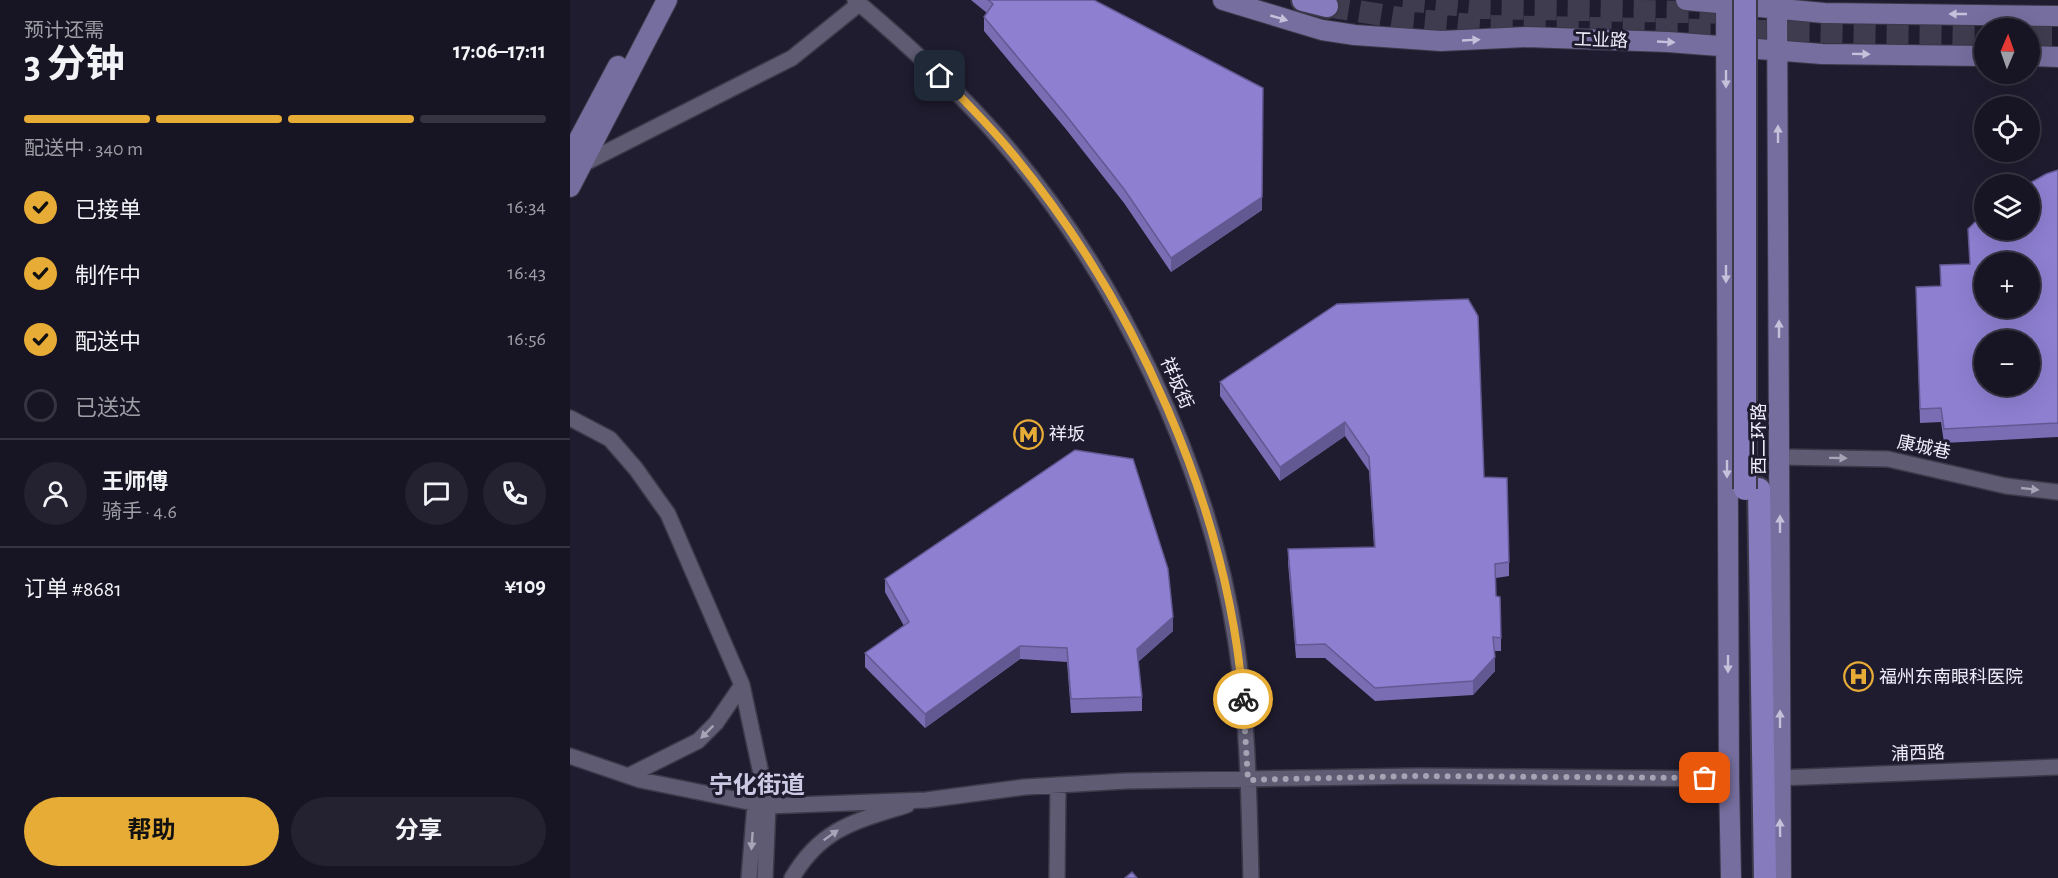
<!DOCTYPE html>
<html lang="zh">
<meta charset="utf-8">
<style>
:root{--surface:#171523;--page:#242230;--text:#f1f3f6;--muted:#9e9fa6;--line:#363441;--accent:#e6ac36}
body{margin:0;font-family:"Alegreya Sans","Noto Sans SC",sans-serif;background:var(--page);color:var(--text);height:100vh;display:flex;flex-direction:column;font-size:22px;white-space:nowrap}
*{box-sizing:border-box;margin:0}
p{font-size:20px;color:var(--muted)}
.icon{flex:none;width:33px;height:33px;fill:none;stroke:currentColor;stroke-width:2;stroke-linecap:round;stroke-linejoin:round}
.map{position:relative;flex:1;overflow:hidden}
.drawer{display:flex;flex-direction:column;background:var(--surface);width:570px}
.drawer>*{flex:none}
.needle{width:39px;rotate:2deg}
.buttons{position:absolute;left:1404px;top:18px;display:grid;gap:12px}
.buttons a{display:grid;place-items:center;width:66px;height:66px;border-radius:50%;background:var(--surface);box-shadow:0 6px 24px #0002,0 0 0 2px var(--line);font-size:30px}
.pin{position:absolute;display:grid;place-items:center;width:51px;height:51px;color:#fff;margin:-26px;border-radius:12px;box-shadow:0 3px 9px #0006}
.courier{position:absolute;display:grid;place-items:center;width:60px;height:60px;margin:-30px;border:4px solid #e6ac36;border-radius:50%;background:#fff;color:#222;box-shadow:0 2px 8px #0007}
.headline em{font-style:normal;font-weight:700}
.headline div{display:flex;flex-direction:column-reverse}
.headline{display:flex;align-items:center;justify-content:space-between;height:102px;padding:0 24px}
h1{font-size:39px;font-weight:700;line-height:45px}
.bar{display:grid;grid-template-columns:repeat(4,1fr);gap:9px 6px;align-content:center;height:72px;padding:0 24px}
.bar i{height:8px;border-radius:4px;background:var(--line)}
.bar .current{background:var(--accent)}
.bar p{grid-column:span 4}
.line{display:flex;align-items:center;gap:15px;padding:0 24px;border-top:2px solid var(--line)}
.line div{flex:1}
.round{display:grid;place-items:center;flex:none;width:63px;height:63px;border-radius:32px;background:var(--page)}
ol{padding:0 24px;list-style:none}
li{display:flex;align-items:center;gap:18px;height:66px}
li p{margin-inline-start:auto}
li .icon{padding:6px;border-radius:50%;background:var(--accent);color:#111;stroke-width:4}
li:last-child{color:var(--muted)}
li i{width:33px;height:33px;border:3px solid var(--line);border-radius:50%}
.cta{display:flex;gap:12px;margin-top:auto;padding:12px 24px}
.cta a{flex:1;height:69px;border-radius:36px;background:var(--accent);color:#111;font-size:24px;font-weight:700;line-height:69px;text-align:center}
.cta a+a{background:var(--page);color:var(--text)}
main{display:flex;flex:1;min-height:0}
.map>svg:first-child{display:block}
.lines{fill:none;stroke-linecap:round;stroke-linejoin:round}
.highway-tunnel{stroke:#3e3c4e;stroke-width:22;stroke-dasharray:22 11;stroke-linecap:butt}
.minor-casing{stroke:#3c3949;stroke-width:18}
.major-casing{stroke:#3c3949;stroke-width:22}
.highway-casing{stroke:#3c3949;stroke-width:26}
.minor{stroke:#5e5b72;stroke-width:15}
.major{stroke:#766e9e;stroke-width:20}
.highway{stroke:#867bbc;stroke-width:22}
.highway-bridge-casing{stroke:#3c3949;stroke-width:26;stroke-linecap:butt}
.highway-bridge{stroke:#867bbc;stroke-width:22}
.wall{fill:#7a6db4}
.shaded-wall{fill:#635992}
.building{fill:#8e7fd1;stroke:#635992;stroke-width:1.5;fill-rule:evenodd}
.oneway{fill:#c5c1da}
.oneway2{fill:#a6a4b6}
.done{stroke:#a6a4b4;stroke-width:6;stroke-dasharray:0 10.8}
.route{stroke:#e6ac36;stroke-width:8}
.labels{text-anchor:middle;stroke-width:6;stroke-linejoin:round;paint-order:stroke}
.street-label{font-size:18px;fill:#efeefb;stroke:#1f1c2f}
.poi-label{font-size:18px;fill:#efeefb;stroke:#1f1c2f;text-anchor:start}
.district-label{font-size:24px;font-weight:bold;fill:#ccc9e4;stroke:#1f1c2f}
</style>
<main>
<section class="drawer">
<div class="headline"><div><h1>3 分钟</h1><p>预计还需</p></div><em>17:06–17:11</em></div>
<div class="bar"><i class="current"></i><i class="current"></i><i class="current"></i><i></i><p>配送中 · 340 m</p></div>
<ol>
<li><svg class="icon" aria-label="check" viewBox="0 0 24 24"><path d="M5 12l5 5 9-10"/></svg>已接单<p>16:34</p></li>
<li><svg class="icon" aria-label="check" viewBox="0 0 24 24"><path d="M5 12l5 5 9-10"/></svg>制作中<p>16:43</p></li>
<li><svg class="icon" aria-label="check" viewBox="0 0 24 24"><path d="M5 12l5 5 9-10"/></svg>配送中<p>16:56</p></li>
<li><i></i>已送达</li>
</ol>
<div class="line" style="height:108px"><a class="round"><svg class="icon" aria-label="person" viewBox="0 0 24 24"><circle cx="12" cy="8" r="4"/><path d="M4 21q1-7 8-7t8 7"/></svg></a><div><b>王师傅</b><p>骑手 · 4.6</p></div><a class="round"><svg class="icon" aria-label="chat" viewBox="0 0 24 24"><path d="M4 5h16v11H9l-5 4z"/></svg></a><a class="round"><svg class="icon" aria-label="phone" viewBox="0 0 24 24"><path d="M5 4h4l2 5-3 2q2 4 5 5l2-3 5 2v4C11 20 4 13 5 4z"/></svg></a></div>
<div class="line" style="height:78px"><div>订单 #8681</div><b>¥109</b></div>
<div class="cta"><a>帮助</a><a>分享</a></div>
</section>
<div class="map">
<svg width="1488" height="878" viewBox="0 0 1488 878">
<rect width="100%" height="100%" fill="#1f1c2f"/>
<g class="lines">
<path class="highway-tunnel" d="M 833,0 L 917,8 L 1172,13
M 757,6 L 836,19 L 915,26 L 1414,35
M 1460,36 L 1488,36"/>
<defs>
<path id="minor" d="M 285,0 C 336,43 386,88 430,139 C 547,273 639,466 666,642 C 678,720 679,799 681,878
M 11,165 L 222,58 L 289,4
M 0,418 L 40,439 L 66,469 L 98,514 L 172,685 L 198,806 L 195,878
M 1210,457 L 1318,459 L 1436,486 L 1488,492
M 0,756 L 70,780 L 198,806 L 356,800 L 455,787 L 556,781 L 848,776 L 1159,779
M 58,776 L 128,741 L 146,723 L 172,685
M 1209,778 L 1488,767
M 179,878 L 185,804
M 222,878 C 251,828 286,821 337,805
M 487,878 L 488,785"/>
<path id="major" d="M 653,0 L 752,30 L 785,35 L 871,41 L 957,37 L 1098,42 L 1252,54 L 1414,56
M 1116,0 L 1254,13 L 1488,16
M 1156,0 L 1159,779 L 1161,878
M 1207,0 L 1211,878
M 1460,56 L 1488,57
M 0,156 L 48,66
M 0,187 L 97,0"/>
<path id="highway" d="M 733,0 L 757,6
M 1189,489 L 1195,878"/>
</defs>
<use href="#minor" class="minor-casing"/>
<use href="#major" class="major-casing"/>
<use href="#highway" class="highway-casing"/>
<use href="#minor" class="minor"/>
<use href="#major" class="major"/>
<use href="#highway" class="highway"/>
<defs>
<path id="highway-bridge" d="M 1175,0 L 1175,489"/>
</defs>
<use href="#highway-bridge" class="highway-bridge-casing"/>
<use href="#highway-bridge" class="highway-bridge"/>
</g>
<path class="wall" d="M 401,0 L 524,0 L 692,210 L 601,272 L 554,203 L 495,128 L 414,31 L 414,17 L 417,13 Z
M 1488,170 L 1488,437 L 1374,443 L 1371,422 L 1350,423 L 1346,287 L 1370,286 L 1370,265 L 1400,264 L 1398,229 Z
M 767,304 L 914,477 L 939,562 L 939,576 L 926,578 L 926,596 L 931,638 L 931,651 L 924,651 L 925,671 L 903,695 L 805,701 L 755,658 L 726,658 L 718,563 L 718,549 L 804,547 L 799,471 L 775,436 L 710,481 L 650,396 L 650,382 Z
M 315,579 L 603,631 L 568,662 L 572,697 L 572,711 L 501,713 L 497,662 L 450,659 L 355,728 L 295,667 L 295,653 L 334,626 L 315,592 Z"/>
<path class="shaded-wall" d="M 693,88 L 692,210 L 601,272 L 601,258 Z
M 775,422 L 775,436 L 710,481 L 710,467 Z
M 603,617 L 603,631 L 567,663 L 567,649 Z
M 450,646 L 450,659 L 355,728 L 355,714 Z
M 925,657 L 925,671 L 903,695 L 903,681 Z"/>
<path class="building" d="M 418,0 L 524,0 L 693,88 L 692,197 L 601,258 L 554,189 L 495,114 L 414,17 L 423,4 Z
M 1488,170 L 1488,423 L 1374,429 L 1371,408 L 1350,409 L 1346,287 L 1371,286 L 1370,265 L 1400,264 L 1398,229 L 1414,213 L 1414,230 L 1460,230 L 1460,184 L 1458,184 L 1476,174 ZM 1414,262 L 1460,262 L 1460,308 L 1414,308 ZM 1414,340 L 1460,340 L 1460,386 L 1414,386 Z
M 898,299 L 908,316 L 914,477 L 937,478 L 939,562 L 925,564 L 926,596 L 930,597 L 931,638 L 923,637 L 925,657 L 903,681 L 805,688 L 755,644 L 726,645 L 718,549 L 805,547 L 799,457 L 775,422 L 710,467 L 650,382 L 767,304 Z
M 505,450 L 563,459 L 598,569 L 603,617 L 567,649 L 572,697 L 501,699 L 497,648 L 450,646 L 355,714 L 295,653 L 339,622 L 315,579 Z
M 562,872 L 567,878 L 555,878 Z"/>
<defs><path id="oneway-solid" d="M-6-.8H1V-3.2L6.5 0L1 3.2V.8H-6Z" transform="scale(1.5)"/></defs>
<g class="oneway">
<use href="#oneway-solid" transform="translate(1388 14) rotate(-180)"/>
<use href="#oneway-solid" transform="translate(709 18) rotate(16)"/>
<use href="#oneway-solid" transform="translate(901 40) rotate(-3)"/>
<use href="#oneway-solid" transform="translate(1096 42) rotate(3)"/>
<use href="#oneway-solid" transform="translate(1291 54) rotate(1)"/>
<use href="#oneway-solid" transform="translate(1156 79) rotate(90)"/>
<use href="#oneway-solid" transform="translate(1208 134) rotate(-90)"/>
<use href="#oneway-solid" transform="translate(1156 274) rotate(90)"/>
<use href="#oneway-solid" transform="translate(1209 329) rotate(-90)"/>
<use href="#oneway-solid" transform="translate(1157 469) rotate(90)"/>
<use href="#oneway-solid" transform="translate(1210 524) rotate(-90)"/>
<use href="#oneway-solid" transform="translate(1158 664) rotate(90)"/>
<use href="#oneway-solid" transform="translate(1210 719) rotate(-90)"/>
<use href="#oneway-solid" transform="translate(1210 828) rotate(-91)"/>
</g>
<g class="oneway2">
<use href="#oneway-solid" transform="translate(1268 458) rotate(1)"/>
<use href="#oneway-solid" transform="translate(1460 489) rotate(6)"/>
<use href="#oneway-solid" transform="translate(137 732) rotate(135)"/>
<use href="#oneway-solid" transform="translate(261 835) rotate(-35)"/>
<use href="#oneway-solid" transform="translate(182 841) rotate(94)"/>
</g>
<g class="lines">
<path class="done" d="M 673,699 L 678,780 L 848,776 L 1135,778"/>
<path class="route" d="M 370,76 C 395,101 420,126 442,153 C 565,302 657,505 673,699"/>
</g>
<defs>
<symbol id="metro-ring" viewBox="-11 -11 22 22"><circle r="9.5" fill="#1f1c2f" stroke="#e6ac36" stroke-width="1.5"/><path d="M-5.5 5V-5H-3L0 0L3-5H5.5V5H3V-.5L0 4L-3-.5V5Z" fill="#e6ac36"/></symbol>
<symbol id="hospital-ring" viewBox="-11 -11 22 22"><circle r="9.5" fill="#1f1c2f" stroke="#e6ac36" stroke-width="1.5"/><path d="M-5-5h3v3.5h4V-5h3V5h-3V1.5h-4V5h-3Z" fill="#e6ac36"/></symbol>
</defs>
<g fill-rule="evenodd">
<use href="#metro-ring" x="442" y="418" width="33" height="33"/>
<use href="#hospital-ring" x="1272" y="660" width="33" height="33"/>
</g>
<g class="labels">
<g class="street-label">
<text transform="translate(1031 40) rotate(2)" y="6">工业路</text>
<text transform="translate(607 383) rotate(66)" y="6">祥坂街</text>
<text transform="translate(1189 439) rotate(-90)" y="6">西二环路</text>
<text transform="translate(1354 447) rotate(12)" y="6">康城巷</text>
<text transform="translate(1348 753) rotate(-2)" y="6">浦西路</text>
</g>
<g class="poi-label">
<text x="479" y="440">祥坂</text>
<text x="1309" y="683">福州东南眼科医院</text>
</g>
<g class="district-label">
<text x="187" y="793">宁化街道</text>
</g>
</g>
</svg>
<div class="buttons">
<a><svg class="needle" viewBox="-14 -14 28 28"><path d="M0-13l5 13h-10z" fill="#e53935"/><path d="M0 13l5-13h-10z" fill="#9e9fa6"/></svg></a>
<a><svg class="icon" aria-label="locate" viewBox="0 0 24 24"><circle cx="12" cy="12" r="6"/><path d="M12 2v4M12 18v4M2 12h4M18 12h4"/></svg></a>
<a><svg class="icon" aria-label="layers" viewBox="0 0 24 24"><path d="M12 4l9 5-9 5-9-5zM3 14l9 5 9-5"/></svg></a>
<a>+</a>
<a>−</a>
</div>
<div class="pin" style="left:1135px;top:778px;background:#ea580c"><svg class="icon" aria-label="bag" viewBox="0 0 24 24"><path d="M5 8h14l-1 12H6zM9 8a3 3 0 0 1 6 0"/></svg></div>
<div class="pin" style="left:370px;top:76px;background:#1f2937"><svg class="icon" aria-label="home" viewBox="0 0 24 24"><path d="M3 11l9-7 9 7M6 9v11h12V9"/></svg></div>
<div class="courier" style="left:673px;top:699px"><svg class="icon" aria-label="bike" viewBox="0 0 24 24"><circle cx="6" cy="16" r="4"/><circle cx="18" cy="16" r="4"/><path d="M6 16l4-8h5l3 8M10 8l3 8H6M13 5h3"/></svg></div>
</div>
</main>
